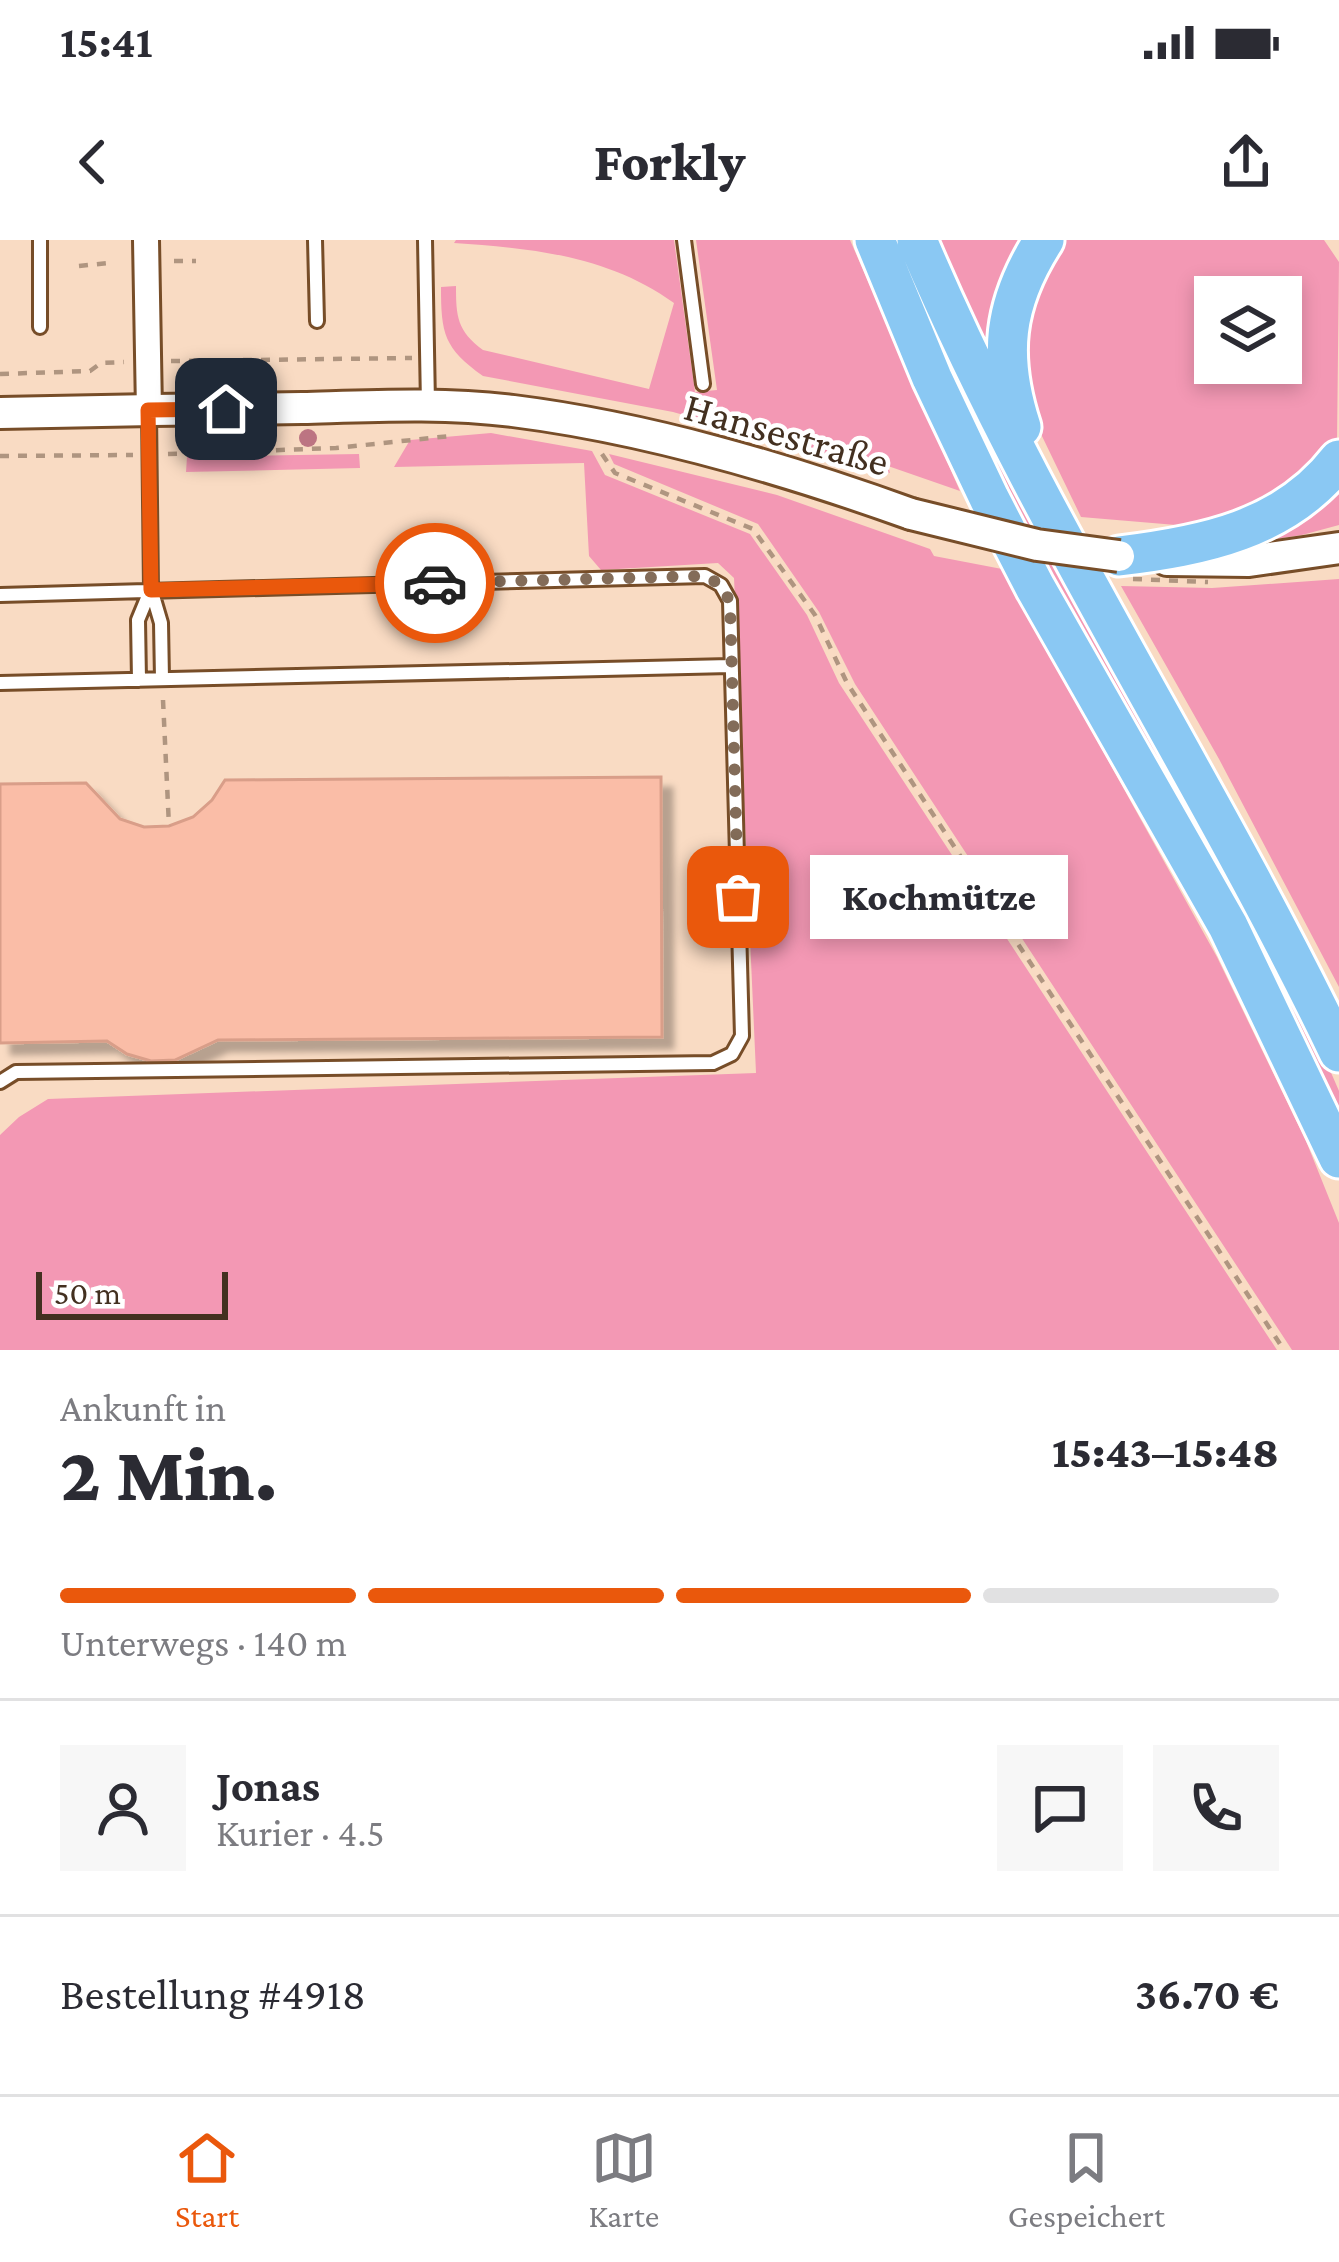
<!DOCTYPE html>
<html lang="de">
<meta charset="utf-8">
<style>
:root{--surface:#fff;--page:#f7f7f7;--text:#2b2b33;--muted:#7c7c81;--line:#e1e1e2;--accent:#ea580c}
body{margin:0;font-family:"Crimson Pro",serif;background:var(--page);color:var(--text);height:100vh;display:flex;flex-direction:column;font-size:45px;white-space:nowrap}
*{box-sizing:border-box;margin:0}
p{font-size:39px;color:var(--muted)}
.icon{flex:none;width:66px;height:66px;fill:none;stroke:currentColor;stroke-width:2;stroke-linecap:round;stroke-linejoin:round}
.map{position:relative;height:1110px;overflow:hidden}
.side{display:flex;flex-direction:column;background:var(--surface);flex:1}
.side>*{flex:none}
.tools{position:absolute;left:1194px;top:36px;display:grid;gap:24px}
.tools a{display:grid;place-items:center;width:108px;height:108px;border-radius:0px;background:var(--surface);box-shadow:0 6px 18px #0003;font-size:60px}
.scale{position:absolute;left:36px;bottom:30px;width:192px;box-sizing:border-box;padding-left:12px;border:6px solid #433020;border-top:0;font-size:33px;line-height:42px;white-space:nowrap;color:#433020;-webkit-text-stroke:9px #fff;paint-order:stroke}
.pin{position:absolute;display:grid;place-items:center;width:102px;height:102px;color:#fff;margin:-51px;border-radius:24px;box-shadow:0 6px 18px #0006}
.courier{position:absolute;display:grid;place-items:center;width:120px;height:120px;margin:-60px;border:9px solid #ea580c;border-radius:50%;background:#fff;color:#222;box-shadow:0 3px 15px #0007}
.bubble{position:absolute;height:84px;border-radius:0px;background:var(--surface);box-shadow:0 6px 18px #0003;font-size:39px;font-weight:800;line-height:84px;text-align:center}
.head em{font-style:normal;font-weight:800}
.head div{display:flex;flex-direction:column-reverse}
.head{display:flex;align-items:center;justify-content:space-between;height:204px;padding:0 60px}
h1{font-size:78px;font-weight:800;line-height:90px}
.bar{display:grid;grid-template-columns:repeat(4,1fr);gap:18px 12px;align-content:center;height:144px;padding:0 60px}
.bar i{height:15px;border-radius:9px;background:var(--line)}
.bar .active{background:var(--accent)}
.bar p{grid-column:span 4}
.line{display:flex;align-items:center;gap:30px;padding:0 60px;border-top:3px solid var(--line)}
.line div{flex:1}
.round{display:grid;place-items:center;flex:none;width:126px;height:126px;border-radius:0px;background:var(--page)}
.status{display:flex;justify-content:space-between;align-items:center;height:84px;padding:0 60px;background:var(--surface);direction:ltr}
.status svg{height:33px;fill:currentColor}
header{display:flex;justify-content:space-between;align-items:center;height:156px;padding:0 60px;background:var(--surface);font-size:54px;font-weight:800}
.tab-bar{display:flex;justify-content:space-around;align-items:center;height:168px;border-top:3px solid var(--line);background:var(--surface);font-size:33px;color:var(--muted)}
.tab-bar a{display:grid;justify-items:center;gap:6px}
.tab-bar .active{color:var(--accent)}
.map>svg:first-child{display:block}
.green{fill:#f398b4;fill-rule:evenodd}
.building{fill:#fabda7;stroke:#d99e89;stroke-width:3;filter:url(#shadow)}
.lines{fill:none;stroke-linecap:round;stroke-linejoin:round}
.service-casing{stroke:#774d28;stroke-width:18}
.minor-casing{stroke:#774d28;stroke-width:30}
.tertiary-casing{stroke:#774d28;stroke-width:36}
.trunk-casing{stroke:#fff;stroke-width:45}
.path{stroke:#af9580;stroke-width:4.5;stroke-dasharray:9 9;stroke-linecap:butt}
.service{stroke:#fff;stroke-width:12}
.minor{stroke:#fff;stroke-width:24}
.tertiary{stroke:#fff;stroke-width:30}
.trunk{stroke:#8ac8f3;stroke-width:39}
.tertiary-bridge-casing{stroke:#774d28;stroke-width:36;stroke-linecap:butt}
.path-bridge{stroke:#af9580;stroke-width:4.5;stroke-dasharray:9 9;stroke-linecap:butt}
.tertiary-bridge{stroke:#fff;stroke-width:30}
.tree{fill:#bc7482}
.done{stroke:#836c59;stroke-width:12;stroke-dasharray:0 21.6}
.route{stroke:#ea580c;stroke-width:15}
.labels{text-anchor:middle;stroke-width:9;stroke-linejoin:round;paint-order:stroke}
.street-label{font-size:42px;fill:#433020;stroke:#fff}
</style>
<div class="status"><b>15:41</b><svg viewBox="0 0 49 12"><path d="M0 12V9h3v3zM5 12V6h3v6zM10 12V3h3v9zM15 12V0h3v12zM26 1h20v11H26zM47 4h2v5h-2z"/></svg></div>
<header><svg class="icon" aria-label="back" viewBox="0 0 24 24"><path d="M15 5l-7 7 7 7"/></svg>Forkly<svg class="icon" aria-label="share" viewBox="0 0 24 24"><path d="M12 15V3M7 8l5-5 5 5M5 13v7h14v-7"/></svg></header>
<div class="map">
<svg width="1339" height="1110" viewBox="0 0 1339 1110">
<defs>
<filter id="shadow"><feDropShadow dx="11" dy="11" stdDeviation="3" flood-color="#0004"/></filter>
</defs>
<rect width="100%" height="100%" fill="#f9dbc3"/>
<path class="green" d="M 456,0 L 674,0 L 695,152 L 717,150 L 696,0 L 850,0 L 960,251 L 888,226 L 890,233 L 673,172 L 483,136 C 444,108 441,94 441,47 L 456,46 C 456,76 457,91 483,110 L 649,149 L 674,63 C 609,16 532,8 454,3 Z
M 890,0 L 904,0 L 1316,798 L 1339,851 L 1339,881 L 989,225 Z
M 931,0 L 1027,0 L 991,127 Z
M 1056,0 L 1324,0 L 1339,22 L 1337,203 L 1318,230 L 1228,285 L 1179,290 L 1176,285 L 1081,277 L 1027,165 L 1016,106 ZM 1215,57 L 1281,57 L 1281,123 L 1215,123 Z
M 491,193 L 592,211 L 605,235 L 750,294 L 807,375 L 839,443 L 1277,1110 L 0,1110 L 0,895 L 19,877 L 48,859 L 756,833 L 734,338 L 718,323 L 601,330 L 589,316 L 584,223 L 394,227 L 410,200 Z
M 359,214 L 360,228 L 186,232 L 187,217 Z
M 609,214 L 777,255 L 930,309 L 934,316 L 1002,329 L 1217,717 L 1306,901 L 1339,983 L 1339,1110 L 1292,1110 L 855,444 L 819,372 L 758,284 L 614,224 Z
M 1339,239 L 1339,285 L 1302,295 L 1252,303 Z
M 1339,339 L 1339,747 L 1219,519 L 1121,346 L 1212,348 Z"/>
<path class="building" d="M 661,537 L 662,797 L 218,800 L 175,820 L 151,821 L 127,814 L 107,801 L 0,803 L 0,544 L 86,543 L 120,579 L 144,587 L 169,586 L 193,577 L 212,560 L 225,540 Z"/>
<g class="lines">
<defs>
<path id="service" d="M 315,0 L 317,81
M 425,0 L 428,164
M 684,0 L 703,144
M 40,87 L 40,0
M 149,172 L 151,349 L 161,383 L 162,439
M 0,355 L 705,336 L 721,345 L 730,361 L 742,796 L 732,814 L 713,823 L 16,832 L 0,842
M 139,440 L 138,380 L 150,351
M 0,443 L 730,426"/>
<path id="minor" d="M 146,0 L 149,171"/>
<path id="tertiary" d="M 0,173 C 101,171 201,169 302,168 C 372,166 443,162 513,171 C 648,188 783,228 911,274
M 1167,320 L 1249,321 L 1339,308"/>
<path id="trunk" d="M 875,0 L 932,138 L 989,258 L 1035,347 L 1228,686 L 1339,918
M 917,0 C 1036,282 1207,537 1339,812
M 1021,187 C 998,116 1003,64 1044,0
M 1119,316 C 1202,306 1285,290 1339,220"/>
</defs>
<use href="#service" class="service-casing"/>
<use href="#minor" class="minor-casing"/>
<use href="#tertiary" class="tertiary-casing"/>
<use href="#trunk" class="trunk-casing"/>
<path class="path" d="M 174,21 L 196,21
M 79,26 L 108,23
M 171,121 L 412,118
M 0,134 L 90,131 L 101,123 L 124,122
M 168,214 L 336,208 L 450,196
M 602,214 L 615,233 L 753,289 L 815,375 L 847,443 L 1284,1110
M 0,216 L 133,215
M 163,460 L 169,586"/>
<use href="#service" class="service"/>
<use href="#minor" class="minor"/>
<use href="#tertiary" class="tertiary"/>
<use href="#trunk" class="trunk"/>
<defs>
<path id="tertiary-bridge" d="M 911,274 L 1037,305 L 1119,316"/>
</defs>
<use href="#tertiary-bridge" class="tertiary-bridge-casing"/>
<path class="path-bridge" d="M 1133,339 L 1208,342"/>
<use href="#tertiary-bridge" class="tertiary-bridge"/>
</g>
<g class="tree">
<circle cx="308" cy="198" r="9"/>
<circle cx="262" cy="200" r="9"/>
</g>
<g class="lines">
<path class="done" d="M 435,343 L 705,336 L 721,345 L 730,362 L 738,657"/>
<path class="route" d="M 226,169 L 148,170 L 151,350 L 435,343"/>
</g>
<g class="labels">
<g class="street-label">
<text transform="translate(787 193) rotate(16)" y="15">Hansestraße</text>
</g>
</g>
</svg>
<div class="tools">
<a><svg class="icon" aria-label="layers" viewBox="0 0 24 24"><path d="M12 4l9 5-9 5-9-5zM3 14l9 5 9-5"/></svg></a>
</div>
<div class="scale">50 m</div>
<div class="pin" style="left:738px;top:657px;background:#ea580c"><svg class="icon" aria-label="bag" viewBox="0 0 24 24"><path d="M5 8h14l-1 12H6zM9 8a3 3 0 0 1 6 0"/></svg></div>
<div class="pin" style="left:226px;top:169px;background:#1f2937"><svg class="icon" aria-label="home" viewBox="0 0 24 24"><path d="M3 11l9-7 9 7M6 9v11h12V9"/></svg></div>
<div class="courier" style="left:435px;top:343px"><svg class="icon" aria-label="car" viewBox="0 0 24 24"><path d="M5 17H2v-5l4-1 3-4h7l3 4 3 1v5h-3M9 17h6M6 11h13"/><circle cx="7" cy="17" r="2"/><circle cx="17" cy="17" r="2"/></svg></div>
<div class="bubble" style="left:810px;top:615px;width:258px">Kochmütze</div>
</div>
<section class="side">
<div class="head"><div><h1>2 Min.</h1><p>Ankunft in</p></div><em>15:43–15:48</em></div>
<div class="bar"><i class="active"></i><i class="active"></i><i class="active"></i><i></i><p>Unterwegs · 140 m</p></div>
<div class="line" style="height:216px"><a class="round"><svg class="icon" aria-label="person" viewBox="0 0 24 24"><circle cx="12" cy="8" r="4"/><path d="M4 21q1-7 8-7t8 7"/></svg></a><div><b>Jonas</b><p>Kurier · 4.5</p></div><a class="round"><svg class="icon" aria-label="chat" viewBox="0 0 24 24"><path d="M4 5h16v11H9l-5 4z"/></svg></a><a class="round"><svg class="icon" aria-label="phone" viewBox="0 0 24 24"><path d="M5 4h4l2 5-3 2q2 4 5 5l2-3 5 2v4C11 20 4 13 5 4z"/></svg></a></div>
<div class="line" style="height:156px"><div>Bestellung #4918</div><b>36.70 €</b></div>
</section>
<nav class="tab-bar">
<a class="active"><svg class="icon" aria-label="home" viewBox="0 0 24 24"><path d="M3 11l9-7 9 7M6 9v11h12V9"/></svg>Start</a>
<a><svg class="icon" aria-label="map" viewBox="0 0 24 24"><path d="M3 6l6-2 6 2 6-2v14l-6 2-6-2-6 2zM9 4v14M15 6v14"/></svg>Karte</a>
<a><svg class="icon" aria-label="saved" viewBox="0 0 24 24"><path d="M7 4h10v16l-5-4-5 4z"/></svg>Gespeichert</a>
</nav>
